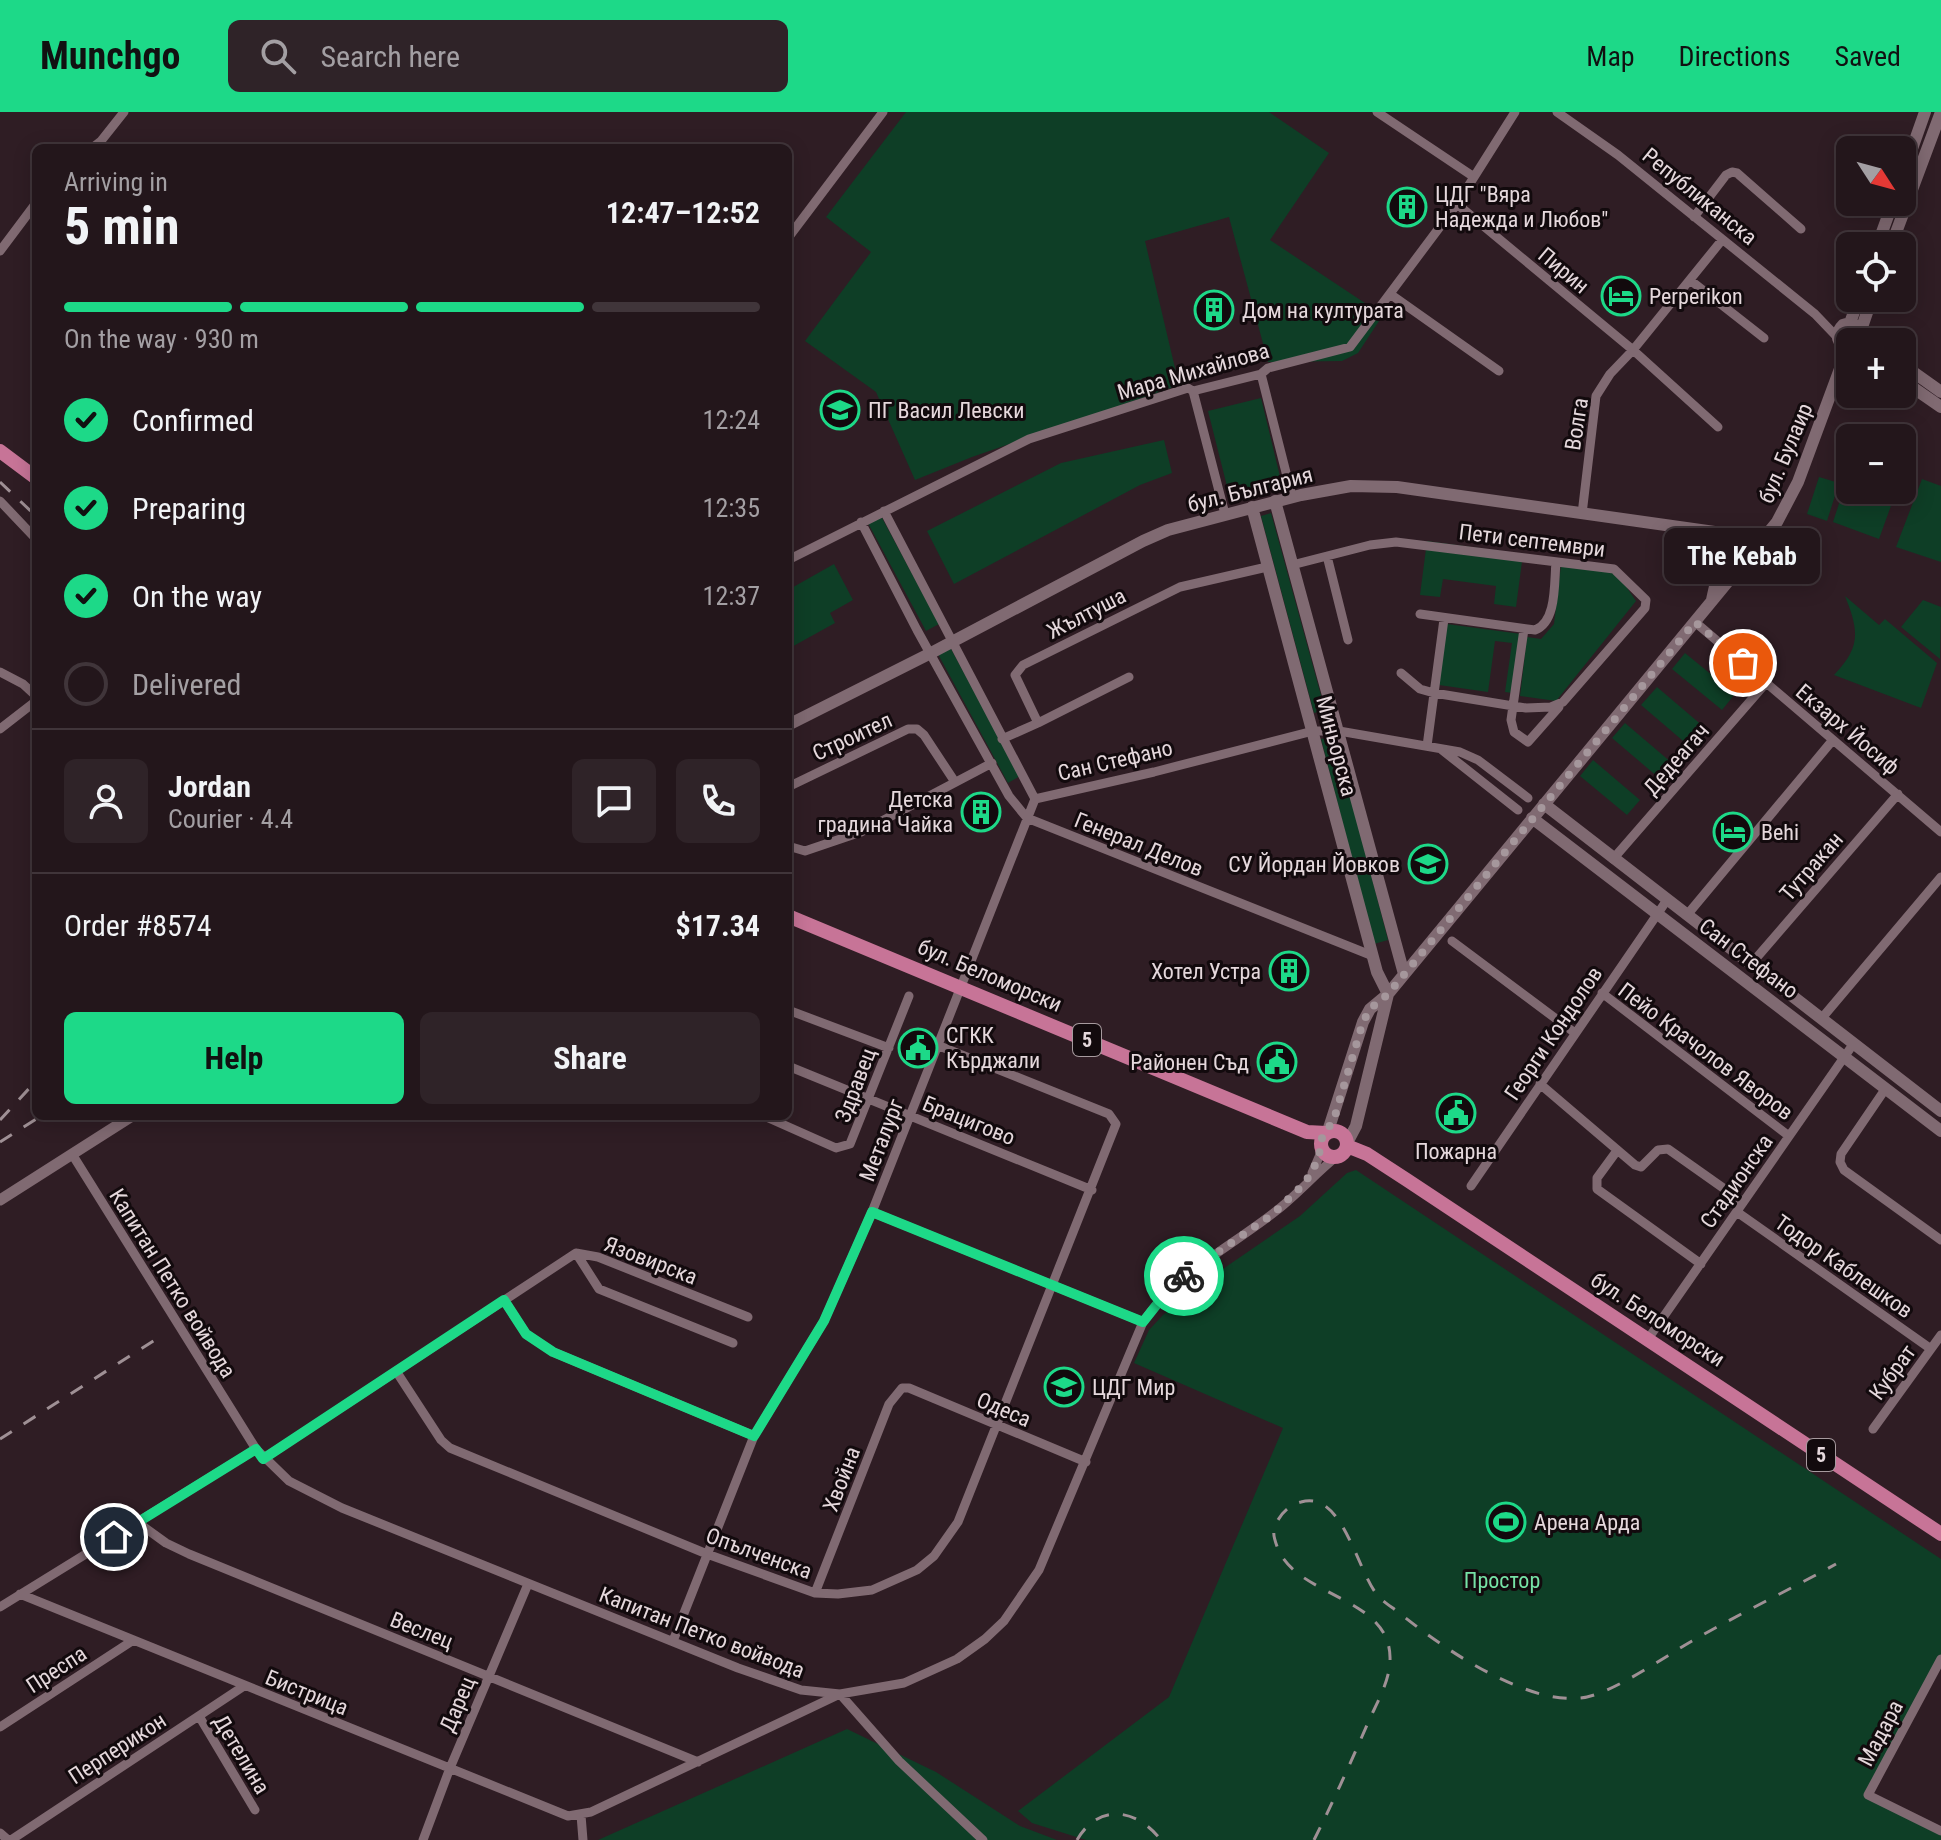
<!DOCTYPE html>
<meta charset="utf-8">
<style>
:root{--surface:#23161b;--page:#2f2328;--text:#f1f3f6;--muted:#a39fa3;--line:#40353a;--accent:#1dd988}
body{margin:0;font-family:"Roboto Condensed",sans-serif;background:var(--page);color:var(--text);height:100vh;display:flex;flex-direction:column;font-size:30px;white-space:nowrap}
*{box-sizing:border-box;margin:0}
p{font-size:26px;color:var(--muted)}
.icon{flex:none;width:44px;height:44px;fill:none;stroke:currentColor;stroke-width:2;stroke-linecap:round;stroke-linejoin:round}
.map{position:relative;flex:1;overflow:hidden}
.drawer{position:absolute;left:32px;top:32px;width:760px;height:976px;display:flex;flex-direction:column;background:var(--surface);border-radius:12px;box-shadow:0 4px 20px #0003,0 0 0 2px var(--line)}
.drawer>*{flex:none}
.needle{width:52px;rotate:126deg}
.buttons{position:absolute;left:1836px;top:24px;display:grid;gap:16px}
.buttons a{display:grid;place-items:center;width:80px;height:80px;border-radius:12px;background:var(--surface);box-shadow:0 4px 20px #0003,0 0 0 2px var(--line);font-size:40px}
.pin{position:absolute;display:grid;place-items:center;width:68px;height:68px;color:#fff;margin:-34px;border:4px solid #fff;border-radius:50%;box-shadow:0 2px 8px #0007}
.courier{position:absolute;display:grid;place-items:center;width:80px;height:80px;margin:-40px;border:6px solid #1dd988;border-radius:50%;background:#fff;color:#222;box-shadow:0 2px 10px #0007}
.bubble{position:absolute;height:56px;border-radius:12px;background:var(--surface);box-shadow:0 4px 20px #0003,0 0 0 2px var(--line);font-size:26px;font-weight:700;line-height:56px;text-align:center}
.headline em{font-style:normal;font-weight:700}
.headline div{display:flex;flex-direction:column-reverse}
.headline{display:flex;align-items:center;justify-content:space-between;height:136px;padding:0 32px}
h1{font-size:52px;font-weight:700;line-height:60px}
.bar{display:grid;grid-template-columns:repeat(4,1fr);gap:12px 8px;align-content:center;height:96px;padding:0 32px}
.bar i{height:10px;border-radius:6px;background:var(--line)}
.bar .active{background:var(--accent)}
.bar p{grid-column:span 4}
.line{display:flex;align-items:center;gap:20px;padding:0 32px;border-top:2px solid var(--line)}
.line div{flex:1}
.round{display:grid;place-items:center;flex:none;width:84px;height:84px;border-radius:12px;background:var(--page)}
ol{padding:0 32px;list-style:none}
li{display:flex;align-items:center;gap:24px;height:88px}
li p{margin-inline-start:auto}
li .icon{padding:8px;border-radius:50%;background:var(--accent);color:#111;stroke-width:4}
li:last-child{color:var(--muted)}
li i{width:44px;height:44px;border:4px solid var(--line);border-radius:50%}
.button{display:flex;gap:16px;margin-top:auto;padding:16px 32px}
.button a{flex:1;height:92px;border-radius:12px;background:var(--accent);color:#111;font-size:32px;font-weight:700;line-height:92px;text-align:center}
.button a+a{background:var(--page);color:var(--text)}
header{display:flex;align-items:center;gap:48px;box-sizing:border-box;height:112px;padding:0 40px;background:var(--accent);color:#111}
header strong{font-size:38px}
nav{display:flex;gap:44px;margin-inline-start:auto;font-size:28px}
.search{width:560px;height:72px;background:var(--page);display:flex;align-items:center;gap:20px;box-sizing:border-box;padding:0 28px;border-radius:12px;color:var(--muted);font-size:30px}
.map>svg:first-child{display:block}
.green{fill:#0e3e26}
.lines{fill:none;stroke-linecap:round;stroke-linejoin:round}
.minor{stroke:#806a72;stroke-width:9}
.tertiary{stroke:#806a72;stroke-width:11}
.secondary{stroke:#806a72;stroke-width:12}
.primary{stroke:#c77497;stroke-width:14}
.rail{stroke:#9f9095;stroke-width:3;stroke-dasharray:14 14;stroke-linecap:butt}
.done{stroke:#a5979c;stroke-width:8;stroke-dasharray:0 14.4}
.route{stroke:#1dd988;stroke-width:10}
.labels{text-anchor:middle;stroke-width:6;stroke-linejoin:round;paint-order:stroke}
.shield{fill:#120a0d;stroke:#a69a9e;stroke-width:2}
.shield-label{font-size:20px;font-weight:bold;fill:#e5d8dc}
.poi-label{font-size:22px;fill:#e5d8dc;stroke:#120a0d;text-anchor:start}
.street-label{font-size:22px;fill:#e5d8dc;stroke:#120a0d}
.park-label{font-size:22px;fill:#76e2a6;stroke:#120a0d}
</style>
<header>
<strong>Munchgo</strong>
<div class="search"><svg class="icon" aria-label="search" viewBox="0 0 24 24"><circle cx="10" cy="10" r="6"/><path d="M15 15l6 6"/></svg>Search here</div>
<nav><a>Map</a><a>Directions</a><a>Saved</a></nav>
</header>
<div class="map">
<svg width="1941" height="1728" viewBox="0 0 1941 1728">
<rect width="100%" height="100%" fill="#2f1d24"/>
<path class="green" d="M 906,0 L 1269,0 L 1329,41 L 1270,128 L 1383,203 L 1358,241 L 1342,249 L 1268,250 L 1229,105 L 1145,129 L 1179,273 L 972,345 L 915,368 L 876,280 L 805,229 L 871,140 L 826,105 Z
M 1261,286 L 1282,373 L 1230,386 L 1208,299 Z
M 1164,328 L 1172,361 L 1140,373 L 954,472 L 927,419 L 1061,351 Z
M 1819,365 L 1839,371 L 1827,409 L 1807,402 Z
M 1922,367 L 1941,374 L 1941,450 L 1896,435 Z
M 1845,373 L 1850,375 L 1850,378 L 1857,378 L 1892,391 L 1879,427 L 1833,410 Z
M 1271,401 L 1325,598 L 1314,601 L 1261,404 Z
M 881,404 L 939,512 L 926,519 L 868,411 Z
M 1427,429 L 1523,442 L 1516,495 L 1494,492 L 1496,474 L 1443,467 L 1440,485 L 1420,483 Z
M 834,452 L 853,488 L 830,501 L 835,511 L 788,537 L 788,478 Z
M 1561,453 L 1617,461 L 1636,489 L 1556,589 L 1520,584 L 1527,525 L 1541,527 L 1554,512 Z
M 1845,484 L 1879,513 L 1885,507 L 1937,551 L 1921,596 L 1834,563 C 1861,535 1859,519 1845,484 Z
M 1923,488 L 1941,495 L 1940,547 L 1901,515 Z
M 1447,512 L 1521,522 L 1513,581 L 1505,580 L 1512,531 L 1495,529 L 1488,580 L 1439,573 Z
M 950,535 L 1020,664 L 1008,671 L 938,542 Z
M 1685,541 L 1735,582 L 1722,598 L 1672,557 Z
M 1657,575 L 1704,615 L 1689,634 L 1641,593 Z
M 1625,611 L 1672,651 L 1659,666 L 1612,626 Z
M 1335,624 L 1388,828 L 1374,832 L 1321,627 Z
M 1593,648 L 1640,688 L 1627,703 L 1580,664 Z
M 1356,1058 L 1941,1447 L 1941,1549 L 1871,1681 L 1941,1716 L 1941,1728 L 1086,1728 L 1032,1711 L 1018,1699 L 1169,1585 L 1283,1316 L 1134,1251 L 1149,1218 L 1163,1203 L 1201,1172 L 1300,1104 L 1347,1061 Z
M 847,1617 L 936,1660 L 1020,1714 L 1057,1728 L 598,1728 Z"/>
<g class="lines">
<path class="minor" d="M 1377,0 L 1474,65
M 1557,0 L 1618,43 L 1815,202 L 1837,225
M 92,36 L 101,29 L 124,0
M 1457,92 L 1633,238 L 1718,315
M 1694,105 L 1726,63 L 1732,60 L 1737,61 L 1801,117
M 788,126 L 883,0
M 0,139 L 36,91
M 1690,168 L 1764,226
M 1390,182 L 1499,259
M 1261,262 L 1292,384
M 1193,279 L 1225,402
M 0,389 L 36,427
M 884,399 L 1035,687
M 1582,402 L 1596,284 L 1610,262 L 1633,238 L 1722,128
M 861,410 L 917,518 L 1009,684 L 1027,706 L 1373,844
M 1327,444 L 1348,528
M 788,448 L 1029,327 L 1188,276 L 1193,279 L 1261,262 L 1268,256 L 1350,235 L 1457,92 L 1515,0
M 1292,453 L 1370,433 L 1396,430 L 1614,457 L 1646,488 L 1645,496 L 1563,590 L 1551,595 L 1526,596 L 1434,581 L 1420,577 L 1401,561
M 1420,502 L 1535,518 C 1557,510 1554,471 1556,450
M 1695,510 L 1941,720
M 1524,517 L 1511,608 L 1514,620 L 1528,630 L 1559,595
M 0,560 L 23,572 L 36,584
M 1038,611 L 1129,565
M 0,617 L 36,589
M 1002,627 L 1038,611 L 1015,563 L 1023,553 L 1180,475 L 1267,455
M 1427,634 L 1444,507
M 1442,638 L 1518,698
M 788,675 L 908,617 L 917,617 L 924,623 L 955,670
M 1035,687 L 1154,660 L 1313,619 L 1339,619 L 1460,640 L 1478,648 L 1528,686
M 788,734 L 805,739 L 861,720 L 992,651
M 1613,747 L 1766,571
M 1687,803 L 1832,629
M 1452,829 L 1575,921
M 1752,851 L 1898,682
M 1602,881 L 1789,1024
M 788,898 L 889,936
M 1822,906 L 1941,765
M 788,954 L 1092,1078
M 1540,972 L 1635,1053 L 1641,1055 L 1658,1038 L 1668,1037 L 1743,1090
M 1886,976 L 1841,1042 L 1840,1050 L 1844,1058 L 1941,1128
M 764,1004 L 836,1036 L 850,1032 L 909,884
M 1616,1040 L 1597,1066 L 1597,1077 L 1701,1152
M 72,1042 L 256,1337 L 289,1369 L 342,1396 L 738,1556 L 801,1578 L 840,1582 L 904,1571 L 957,1547 L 985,1527 L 1004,1509 L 1039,1458 L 1143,1210 C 1178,1160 1229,1136 1276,1099 C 1297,1083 1315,1062 1336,1045
M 1312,1061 L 1322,1038
M 1471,1074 L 1667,788
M 872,1100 L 1143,1210
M 1737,1100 L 1931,1237
M 576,1141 L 599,1177 L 733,1231
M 504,1188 L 526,1222 L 553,1240 L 754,1324
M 1648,1227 L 1854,931
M 396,1259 L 441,1328 L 450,1336 L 707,1442 L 815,1481 L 838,1482 L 872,1478 L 917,1458 L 934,1444 L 958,1410 L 1116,1012 L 1109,1002 L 937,933
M 1873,1317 L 1941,1223
M 263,1347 L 576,1141 L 598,1145 L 748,1205
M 137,1410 L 166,1431 L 189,1442 L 698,1650
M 815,1481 L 889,1292 L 902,1276 L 909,1276 L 1086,1350
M 20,1482 L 568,1704 L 591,1700 L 840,1582 L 899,1649 L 983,1728
M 0,1495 L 256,1337
M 673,1529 L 754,1324 L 824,1209 L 872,1100 L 1035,687
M 1941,1547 L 1868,1683 L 1941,1719
M 199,1604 L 255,1698
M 0,1615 L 132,1529
M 581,1703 L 583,1728
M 0,1721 L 8,1728
M 11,1728 L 244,1574
M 423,1728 L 450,1656 L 528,1472"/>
<path class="tertiary" d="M 0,1088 L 132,1004"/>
<path class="secondary" d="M 1902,65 L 1925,0
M 1877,134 L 1893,90
M 1891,134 L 1941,0
M 1850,211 L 1859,186
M 1861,218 L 1872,186
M 1850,236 C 1837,234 1834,222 1843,213 C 1855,209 1865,217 1860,230
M 1902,252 L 1941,280
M 1902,268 L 1941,295
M 1275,389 L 1404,862
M 1252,395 L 1377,860 L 1388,882
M 1699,420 C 1729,439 1718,457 1712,488
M 788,613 L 931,541 L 1143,429 L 1168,418 L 1301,383 L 1351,374 L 1397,375 L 1764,427
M 1544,692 L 1941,999
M 1532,706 L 1941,1019
M 1328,1019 L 1363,910 L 1370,897 L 1388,882 L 1777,410 L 1798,370 L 1841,254 L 1850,239
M 1347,1031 L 1356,1014 L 1388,882"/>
<path class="primary" d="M 0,339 L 36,366
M 788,804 L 1307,1020 L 1326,1021
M1321 1032a13 13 0 1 1 26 0a13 13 0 1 1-26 0Z
M 1347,1034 L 1367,1042 L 1407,1068 L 1941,1422"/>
<path class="rail" d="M 0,370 L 36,404
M 0,1008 L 36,969
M 0,1030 L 41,1004
M 0,1327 L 158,1226
M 1077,1728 C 1099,1690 1137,1697 1161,1728
M 1314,1728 C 1333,1690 1350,1652 1367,1613 C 1376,1592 1391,1568 1390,1545 C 1389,1485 1298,1485 1278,1437 C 1275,1429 1272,1422 1275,1414 C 1280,1402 1289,1393 1301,1390 C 1343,1377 1357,1461 1379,1485 C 1386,1492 1395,1497 1403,1504 C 1431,1526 1461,1547 1493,1563 C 1520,1576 1550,1589 1580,1586 C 1609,1584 1664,1545 1692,1529 C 1739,1502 1789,1478 1836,1452"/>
</g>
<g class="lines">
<path class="done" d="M 1184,1164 L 1273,1102 L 1305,1071 L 1318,1048 L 1322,1026 L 1334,1007 L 1363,910 L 1370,897 L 1388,882 L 1695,510 L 1743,551"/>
<path class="route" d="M 114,1425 L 256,1337 L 263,1347 L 504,1188 L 526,1222 L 553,1240 L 754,1324 L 824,1209 L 872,1100 L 1143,1210 L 1162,1186 L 1184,1164"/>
</g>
<defs>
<symbol id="building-ring" viewBox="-11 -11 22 22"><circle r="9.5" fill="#120a0d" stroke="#1dd988" stroke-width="1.5"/><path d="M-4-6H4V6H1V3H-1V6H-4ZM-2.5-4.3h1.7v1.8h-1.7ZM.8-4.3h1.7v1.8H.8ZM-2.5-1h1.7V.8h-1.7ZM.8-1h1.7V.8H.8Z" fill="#1dd988"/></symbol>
<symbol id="hotel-ring" viewBox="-11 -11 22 22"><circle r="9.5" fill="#120a0d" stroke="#1dd988" stroke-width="1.5"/><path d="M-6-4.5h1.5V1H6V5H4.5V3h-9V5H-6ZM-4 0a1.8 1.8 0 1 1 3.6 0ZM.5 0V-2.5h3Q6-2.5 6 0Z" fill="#1dd988"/></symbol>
<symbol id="school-ring" viewBox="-11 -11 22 22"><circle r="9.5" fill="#120a0d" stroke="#1dd988" stroke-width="1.5"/><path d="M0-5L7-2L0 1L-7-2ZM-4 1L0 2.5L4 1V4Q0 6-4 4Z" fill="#1dd988"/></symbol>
<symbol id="civic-ring" viewBox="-11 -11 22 22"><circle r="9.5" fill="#120a0d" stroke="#1dd988" stroke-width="1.5"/><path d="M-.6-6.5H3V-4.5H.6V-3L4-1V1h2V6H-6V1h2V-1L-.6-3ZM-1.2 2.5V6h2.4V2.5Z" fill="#1dd988"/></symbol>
<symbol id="stadium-ring" viewBox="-11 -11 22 22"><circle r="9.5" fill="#120a0d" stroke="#1dd988" stroke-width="1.5"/><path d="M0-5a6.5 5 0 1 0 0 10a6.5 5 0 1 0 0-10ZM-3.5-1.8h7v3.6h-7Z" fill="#1dd988"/></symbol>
</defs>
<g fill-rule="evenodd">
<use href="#building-ring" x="1385" y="73" width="44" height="44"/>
<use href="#hotel-ring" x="1599" y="162" width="44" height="44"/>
<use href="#building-ring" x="1192" y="176" width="44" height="44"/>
<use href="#school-ring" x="818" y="276" width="44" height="44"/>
<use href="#building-ring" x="959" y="678" width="44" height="44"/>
<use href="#hotel-ring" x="1711" y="698" width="44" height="44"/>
<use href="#school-ring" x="1406" y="730" width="44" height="44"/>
<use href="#building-ring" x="1267" y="837" width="44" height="44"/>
<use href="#civic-ring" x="896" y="914" width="44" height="44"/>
<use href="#civic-ring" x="1255" y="928" width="44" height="44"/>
<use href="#civic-ring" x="1434" y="979" width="44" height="44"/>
<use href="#school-ring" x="1042" y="1253" width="44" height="44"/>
<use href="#stadium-ring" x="1484" y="1388" width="44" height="44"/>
</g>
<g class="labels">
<g class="shield">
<rect x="1073" y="912" width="28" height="32" rx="6"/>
<rect x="1807" y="1327" width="28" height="32" rx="6"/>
</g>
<g class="shield-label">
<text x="1087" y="935">5</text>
<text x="1821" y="1350">5</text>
</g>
<g class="poi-label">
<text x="1435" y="90">ЦДГ "Вяра<tspan x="1435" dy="25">Надежда и Любов"</tspan></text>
<text x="1649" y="192">Perperikon</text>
<text x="1242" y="206">Дом на културата</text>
<text x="868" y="306">ПГ Васил Левски</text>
<text x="953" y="695" text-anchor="end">Детска<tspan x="953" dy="25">градина Чайка</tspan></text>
<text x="1761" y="728">Behi</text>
<text x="1400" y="760" text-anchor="end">СУ Йордан Йовков</text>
<text x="1261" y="867" text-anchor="end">Хотел Устра</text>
<text x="946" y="931">СГКК<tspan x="946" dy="25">Кърджали</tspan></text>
<text x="1249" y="958" text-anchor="end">Районен Съд</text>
<text x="1456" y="1047" text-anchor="middle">Пожарна</text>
<text x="1092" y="1283">ЦДГ Мир</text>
<text x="1534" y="1418">Арена Арда</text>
</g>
<g class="street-label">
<text transform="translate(1700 84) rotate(39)" y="8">Републиканска</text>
<text transform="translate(1564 158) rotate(40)" y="8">Пирин</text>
<text transform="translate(1193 259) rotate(-16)" y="8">Мара Михайлова</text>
<text transform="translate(1576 312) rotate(-81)" y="8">Волга</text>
<text transform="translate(1785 341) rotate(-67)" y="8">бул. Булаир</text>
<text transform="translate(1250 377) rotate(-14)" y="8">бул. България</text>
<text transform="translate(1532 428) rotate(7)" y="8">Пети септември</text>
<text transform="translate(1086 501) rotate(-27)" y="8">Жълтуша</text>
<text transform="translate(1848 617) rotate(40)" y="8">Екзарх Йосиф</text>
<text transform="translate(852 624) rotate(-25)" y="8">Строител</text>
<text transform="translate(1337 634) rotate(75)" y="8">Миньорска</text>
<text transform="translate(1676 647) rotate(-49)" y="8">Дедеагач</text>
<text transform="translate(1115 648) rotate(-13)" y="8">Сан Стефано</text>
<text transform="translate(1139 732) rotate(22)" y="8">Генерал Делов</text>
<text transform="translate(1811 754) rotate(-49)" y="8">Тутракан</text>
<text transform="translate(1749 846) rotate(37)" y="8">Сан Стефано</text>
<text transform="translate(990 863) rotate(23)" y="8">бул. Беломорски</text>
<text transform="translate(1553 921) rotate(-56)" y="8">Георги Кондолов</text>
<text transform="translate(1706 939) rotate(37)" y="8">Пейо Крачолов Яворов</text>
<text transform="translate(855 973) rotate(-69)" y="8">Здравец</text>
<text transform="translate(969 1008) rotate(22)" y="8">Брацигово</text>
<text transform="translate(881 1028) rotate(-69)" y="8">Металург</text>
<text transform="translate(1736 1069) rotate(-55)" y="8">Стадионска</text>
<text transform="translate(651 1148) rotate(21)" y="8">Язовирска</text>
<text transform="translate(1844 1154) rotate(35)" y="8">Тодор Каблешков</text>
<text transform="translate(173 1171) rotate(58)" y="8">Капитан Петко войвода</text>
<text transform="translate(1658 1207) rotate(33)" y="8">бул. Беломорски</text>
<text transform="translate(1892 1260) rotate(-54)" y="8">Кубрат</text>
<text transform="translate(1004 1297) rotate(23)" y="8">Одеса</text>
<text transform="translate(841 1367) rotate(-69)" y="8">Хвойна</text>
<text transform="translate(759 1441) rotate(20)" y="8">Опълченска</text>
<text transform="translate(422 1518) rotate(22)" y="8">Веслец</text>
<text transform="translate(702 1520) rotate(21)" y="8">Капитан Петко войвода</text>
<text transform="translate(56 1557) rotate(-33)" y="8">Преспа</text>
<text transform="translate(307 1580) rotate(22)" y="8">Бистрица</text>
<text transform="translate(457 1592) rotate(-67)" y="8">Дарец</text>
<text transform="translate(1880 1621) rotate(-62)" y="8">Мадара</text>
<text transform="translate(117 1636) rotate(-33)" y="8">Перперикон</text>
<text transform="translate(242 1642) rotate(59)" y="8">Детелина</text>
</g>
<g class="park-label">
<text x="1502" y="1476">Простор</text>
</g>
</g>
</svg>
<div class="buttons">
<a><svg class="needle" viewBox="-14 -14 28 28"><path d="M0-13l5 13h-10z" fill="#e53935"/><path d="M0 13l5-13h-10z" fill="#a39fa3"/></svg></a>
<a><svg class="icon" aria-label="locate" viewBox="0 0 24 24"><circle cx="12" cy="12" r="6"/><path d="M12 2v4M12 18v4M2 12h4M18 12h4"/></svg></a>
<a>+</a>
<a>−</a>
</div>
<div class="pin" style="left:1743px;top:551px;background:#ea580c"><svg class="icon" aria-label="bag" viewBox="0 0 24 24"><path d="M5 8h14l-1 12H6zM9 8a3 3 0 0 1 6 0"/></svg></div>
<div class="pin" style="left:114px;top:1425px;background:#1f2937"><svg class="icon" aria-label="home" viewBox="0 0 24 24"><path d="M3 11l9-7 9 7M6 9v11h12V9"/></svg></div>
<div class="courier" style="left:1184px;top:1164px"><svg class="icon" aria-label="bike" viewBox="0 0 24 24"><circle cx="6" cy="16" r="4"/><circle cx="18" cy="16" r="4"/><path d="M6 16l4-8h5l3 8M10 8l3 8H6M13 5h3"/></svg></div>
<div class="bubble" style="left:1664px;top:416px;width:156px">The Kebab</div>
<section class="drawer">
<div class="headline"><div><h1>5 min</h1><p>Arriving in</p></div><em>12:47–12:52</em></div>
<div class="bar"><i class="active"></i><i class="active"></i><i class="active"></i><i></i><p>On the way · 930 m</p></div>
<ol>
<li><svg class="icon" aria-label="check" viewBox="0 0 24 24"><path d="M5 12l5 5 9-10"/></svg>Confirmed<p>12:24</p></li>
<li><svg class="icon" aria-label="check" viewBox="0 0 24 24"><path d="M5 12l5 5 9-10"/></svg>Preparing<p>12:35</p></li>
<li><svg class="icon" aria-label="check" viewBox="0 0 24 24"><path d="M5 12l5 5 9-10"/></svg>On the way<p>12:37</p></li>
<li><i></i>Delivered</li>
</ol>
<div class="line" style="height:144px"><a class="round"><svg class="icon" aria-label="person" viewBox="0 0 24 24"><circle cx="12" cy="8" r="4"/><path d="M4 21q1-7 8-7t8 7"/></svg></a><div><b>Jordan</b><p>Courier · 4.4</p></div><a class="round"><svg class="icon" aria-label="chat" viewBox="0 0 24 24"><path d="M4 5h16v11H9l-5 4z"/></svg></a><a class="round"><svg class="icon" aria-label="phone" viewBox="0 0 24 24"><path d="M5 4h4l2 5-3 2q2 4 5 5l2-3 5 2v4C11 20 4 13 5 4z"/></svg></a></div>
<div class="line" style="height:104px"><div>Order #8574</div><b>$17.34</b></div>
<div class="button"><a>Help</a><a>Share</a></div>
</section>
</div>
